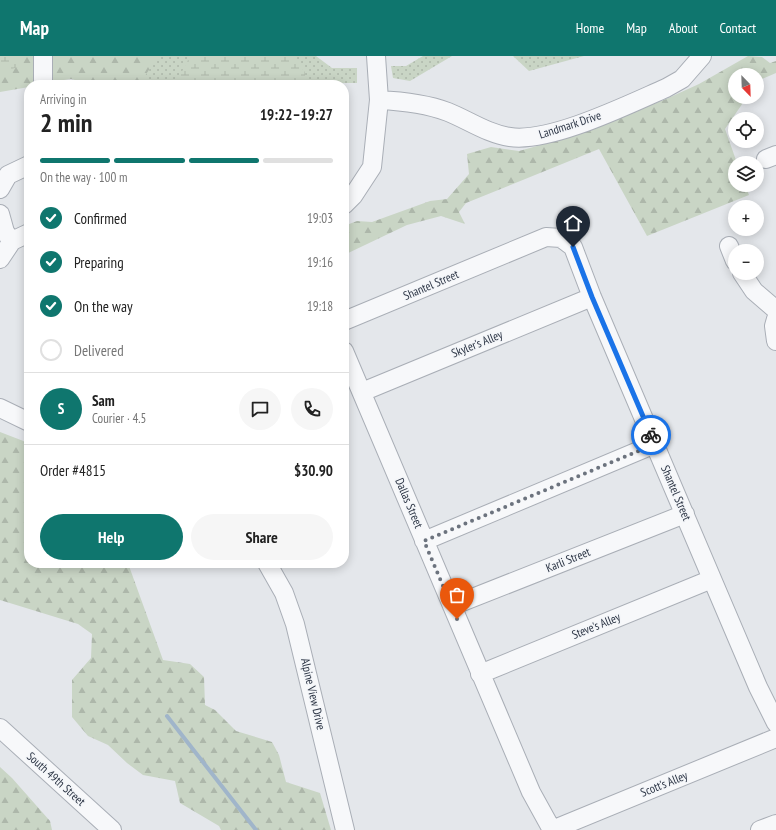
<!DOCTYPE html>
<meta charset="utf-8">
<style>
:root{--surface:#fff;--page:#f6f6f6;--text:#222;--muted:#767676;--line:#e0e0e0;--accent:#0f766e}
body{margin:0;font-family:"PT Sans Narrow",sans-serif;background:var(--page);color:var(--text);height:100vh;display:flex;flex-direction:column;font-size:15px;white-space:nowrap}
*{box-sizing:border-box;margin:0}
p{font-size:13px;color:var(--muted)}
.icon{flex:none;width:22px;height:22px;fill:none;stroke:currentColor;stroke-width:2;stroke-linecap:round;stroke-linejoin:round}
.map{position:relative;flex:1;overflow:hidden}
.side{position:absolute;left:24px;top:24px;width:325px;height:488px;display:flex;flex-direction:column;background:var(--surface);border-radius:16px;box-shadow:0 2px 10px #0003}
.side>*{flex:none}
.needle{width:26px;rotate:157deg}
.tools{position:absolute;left:728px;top:12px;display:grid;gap:8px}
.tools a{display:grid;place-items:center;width:36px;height:36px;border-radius:50%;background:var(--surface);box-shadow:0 2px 10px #0003;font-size:20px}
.pin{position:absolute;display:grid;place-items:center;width:34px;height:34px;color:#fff;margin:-41px -17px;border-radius:50% 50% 50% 0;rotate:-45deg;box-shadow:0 0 4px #0007}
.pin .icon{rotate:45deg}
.courier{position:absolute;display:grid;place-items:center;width:40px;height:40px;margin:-20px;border:3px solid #1a73e8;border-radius:50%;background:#fff;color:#222;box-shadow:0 1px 5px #0007}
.head em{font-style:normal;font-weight:700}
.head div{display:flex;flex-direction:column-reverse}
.head{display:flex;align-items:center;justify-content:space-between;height:68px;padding:0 16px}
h1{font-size:26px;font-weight:700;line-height:30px}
.bar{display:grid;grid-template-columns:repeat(4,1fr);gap:6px 4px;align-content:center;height:48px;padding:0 16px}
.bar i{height:5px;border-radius:3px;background:var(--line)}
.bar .active{background:var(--accent)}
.bar p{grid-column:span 4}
.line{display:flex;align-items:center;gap:10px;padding:0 16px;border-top:1px solid var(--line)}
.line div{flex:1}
.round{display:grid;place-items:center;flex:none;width:42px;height:42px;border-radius:21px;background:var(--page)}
ol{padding:0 16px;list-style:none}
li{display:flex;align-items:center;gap:12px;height:44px}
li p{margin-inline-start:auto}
li .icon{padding:4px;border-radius:50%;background:var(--accent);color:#fff;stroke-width:4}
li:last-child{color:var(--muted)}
li i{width:22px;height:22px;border:2px solid var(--line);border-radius:50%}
.cta{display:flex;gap:8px;margin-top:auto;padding:8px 16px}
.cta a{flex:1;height:46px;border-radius:24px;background:var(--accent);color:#fff;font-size:16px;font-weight:700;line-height:46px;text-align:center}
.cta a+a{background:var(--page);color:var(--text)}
header{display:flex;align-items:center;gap:24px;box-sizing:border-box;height:56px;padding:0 20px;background:var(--accent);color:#fff}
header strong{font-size:19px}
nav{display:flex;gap:22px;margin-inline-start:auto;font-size:14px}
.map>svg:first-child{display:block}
.grass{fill:url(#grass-dots)}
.forest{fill:url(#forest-firs)}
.wetland{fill:url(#wetland-marsh)}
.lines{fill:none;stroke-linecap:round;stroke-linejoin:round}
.stream{stroke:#a0b5ca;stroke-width:4}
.minor-casing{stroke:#a9aeb6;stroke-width:20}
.minor{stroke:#f7f8fa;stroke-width:18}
.done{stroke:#6c737e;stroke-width:4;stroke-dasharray:0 7.2}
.route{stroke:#1a73e8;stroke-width:5}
.labels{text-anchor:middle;stroke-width:3;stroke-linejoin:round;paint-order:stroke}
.street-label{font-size:12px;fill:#2b3444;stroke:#f4f6f9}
</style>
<header>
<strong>Map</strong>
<nav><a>Home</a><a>Map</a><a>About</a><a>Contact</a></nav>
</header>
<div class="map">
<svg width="776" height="774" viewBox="0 0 776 774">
<defs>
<pattern id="grass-dots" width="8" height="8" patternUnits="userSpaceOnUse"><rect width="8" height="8" fill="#c9d5c5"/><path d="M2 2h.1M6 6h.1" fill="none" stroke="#adb7aa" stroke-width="1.8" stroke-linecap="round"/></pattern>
<pattern id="forest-firs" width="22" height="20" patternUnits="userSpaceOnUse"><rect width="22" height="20" fill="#c9d5c5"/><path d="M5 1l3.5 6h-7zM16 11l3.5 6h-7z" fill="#adb7aa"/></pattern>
<pattern id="wetland-marsh" width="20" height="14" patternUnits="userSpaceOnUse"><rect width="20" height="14" fill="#c9d5c5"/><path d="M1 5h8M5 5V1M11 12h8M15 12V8" fill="none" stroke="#adb7aa"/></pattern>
</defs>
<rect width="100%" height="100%" fill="#e4e7eb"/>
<path class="grass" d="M 52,0 L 316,0 L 332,12 L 357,12 L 357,27 L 327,27 L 326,29 L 115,29 Z
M 423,0 L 452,0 L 410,25 L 393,22 L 391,10 L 406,10 Z
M 513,0 L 584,0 L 529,15 Z"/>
<path class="forest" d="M 0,0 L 158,0 L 141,26 L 133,29 L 94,29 L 71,23 L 29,29 L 29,31 L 0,36 Z
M 748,0 L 762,1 L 770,7 L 776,5 L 776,17 L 757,25 L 757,19 L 735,19 L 735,41 L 747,41 L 725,73 L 737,107 L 735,107 L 735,129 L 745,129 L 749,139 L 647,180 L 599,93 L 466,147 L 459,156 L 465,168 L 441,160 L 407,169 L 344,199 L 344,170 L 357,165 L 372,166 L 430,145 L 447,143 L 469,118 L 467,98 L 491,91 L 519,95 L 566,82 L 666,43 L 699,28 Z
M 0,376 L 26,386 L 29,390 L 29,507 L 112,507 L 129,510 L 163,604 L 190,608 L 204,621 L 205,649 L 215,654 L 236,675 L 272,686 L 279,699 L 286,726 L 320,737 L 331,774 L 221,774 L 219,770 L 180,747 L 175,725 L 143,719 L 127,707 L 108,689 L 88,680 L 72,661 L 72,624 L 91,602 L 92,578 L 78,568 L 0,544 Z
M 0,711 L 12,722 L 50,765 L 52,774 L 0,774 Z"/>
<path class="wetland" d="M 0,0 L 19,0 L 18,11 L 12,13 L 0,10 Z
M 190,0 L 292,0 L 305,16 L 305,21 L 299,29 L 175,29 Z"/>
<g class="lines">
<path class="stream" d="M 167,660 L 256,774"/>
<defs>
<path id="minor" d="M 43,29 L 43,0
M 379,44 C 401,45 427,48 448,56 C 468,64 488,78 510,81 C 550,87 627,49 666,32 L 682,23 L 702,0
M 766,103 L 776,99
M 0,133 L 8,119 L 29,109
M 344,149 L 353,140 L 372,111 L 379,44 L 376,0
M 0,158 L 5,176 L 12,185
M 729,190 L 735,205
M 0,203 L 12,185 L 29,177
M 742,217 L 754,235 L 776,254
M 776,263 L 774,270 L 776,285
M 344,265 L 546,181 L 561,182 L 573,191 L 592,241 L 758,631 L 776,667
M 344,295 L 531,736 L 552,774
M 362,336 L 592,241
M 0,352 L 29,366
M 424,485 L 655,388
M 267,507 L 284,537 L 295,568 L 345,774
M 452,550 L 685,458
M 480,618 L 712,523
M 0,672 L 112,774
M 552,774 L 776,682
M 760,774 L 776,768"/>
</defs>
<use href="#minor" class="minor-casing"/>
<use href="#minor" class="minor"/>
</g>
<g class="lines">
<path class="done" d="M 457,563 L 424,485 L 655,388 L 651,379"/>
<path class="route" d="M 573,191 L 592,241 L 651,379"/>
</g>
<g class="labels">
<g class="street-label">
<text transform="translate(570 69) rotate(-18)" y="4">Landmark Drive</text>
<text transform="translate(431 229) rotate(-23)" y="4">Shantel Street</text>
<text transform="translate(477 288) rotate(-22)" y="4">Skyler's Alley</text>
<text transform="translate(676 437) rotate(67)" y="4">Shantel Street</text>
<text transform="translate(409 447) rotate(67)" y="4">Dallas Street</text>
<text transform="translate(568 504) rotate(-22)" y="4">Karli Street</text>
<text transform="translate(596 570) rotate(-22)" y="4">Steve's Alley</text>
<text transform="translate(313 638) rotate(77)" y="4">Alpine View Drive</text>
<text transform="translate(56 723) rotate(42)" y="4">South 49th Street</text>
<text transform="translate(664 728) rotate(-22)" y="4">Scott's Alley</text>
</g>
</g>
</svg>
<div class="tools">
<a><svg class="needle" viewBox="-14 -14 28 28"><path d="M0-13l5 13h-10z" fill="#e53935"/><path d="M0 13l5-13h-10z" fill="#767676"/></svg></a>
<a><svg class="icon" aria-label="locate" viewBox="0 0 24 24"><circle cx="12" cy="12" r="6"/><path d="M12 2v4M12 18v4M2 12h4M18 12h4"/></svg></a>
<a><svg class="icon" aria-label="layers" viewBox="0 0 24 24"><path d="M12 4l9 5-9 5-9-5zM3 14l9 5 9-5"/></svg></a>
<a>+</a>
<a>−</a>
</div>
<div class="pin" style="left:457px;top:563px;background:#ea580c"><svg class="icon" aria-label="bag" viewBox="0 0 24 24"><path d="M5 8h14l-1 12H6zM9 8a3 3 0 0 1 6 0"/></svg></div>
<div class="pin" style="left:573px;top:191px;background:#1f2937"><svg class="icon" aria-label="home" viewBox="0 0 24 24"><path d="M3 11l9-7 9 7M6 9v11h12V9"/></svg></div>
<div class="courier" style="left:651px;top:379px"><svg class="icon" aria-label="bike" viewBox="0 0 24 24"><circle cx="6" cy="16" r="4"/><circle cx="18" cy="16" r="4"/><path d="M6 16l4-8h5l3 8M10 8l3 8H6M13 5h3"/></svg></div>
<section class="side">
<div class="head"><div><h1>2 min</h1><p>Arriving in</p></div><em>19:22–19:27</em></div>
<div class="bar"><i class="active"></i><i class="active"></i><i class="active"></i><i></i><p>On the way · 100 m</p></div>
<ol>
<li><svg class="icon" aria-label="check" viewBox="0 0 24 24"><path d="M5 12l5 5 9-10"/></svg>Confirmed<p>19:03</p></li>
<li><svg class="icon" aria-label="check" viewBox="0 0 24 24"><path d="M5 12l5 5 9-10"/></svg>Preparing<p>19:16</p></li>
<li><svg class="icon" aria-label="check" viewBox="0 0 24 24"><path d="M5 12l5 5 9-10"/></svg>On the way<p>19:18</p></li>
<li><i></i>Delivered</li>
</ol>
<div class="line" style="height:72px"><b class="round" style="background:var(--accent);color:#fff">S</b><div><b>Sam</b><p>Courier · 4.5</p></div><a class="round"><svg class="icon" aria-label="chat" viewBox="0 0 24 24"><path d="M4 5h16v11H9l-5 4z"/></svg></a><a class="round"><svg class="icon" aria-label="phone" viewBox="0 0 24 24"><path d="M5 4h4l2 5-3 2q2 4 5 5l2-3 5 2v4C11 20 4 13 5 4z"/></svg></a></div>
<div class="line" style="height:52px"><div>Order #4815</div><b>$30.90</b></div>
<div class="cta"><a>Help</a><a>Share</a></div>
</section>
</div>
